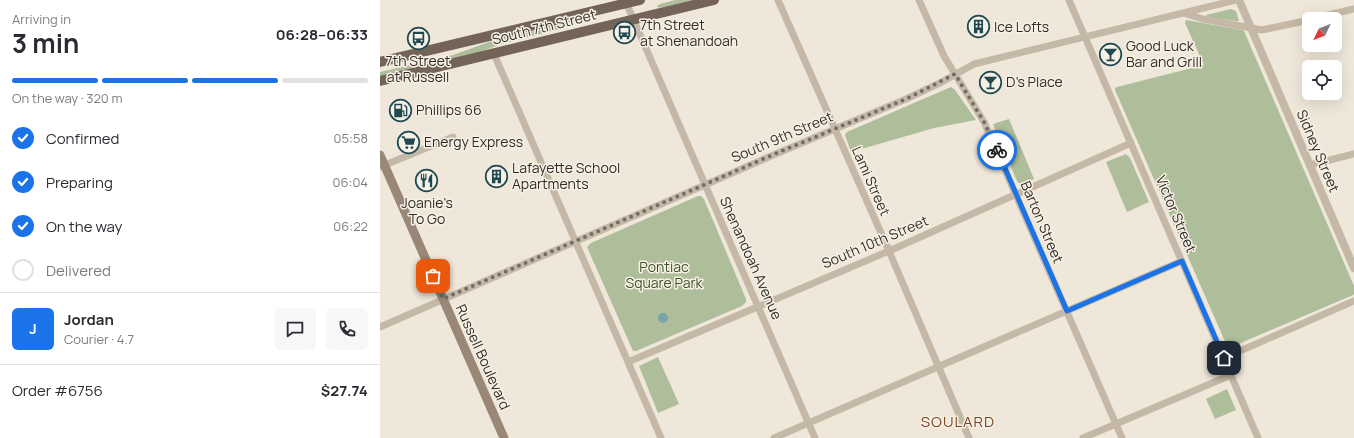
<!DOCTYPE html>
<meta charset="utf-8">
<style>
:root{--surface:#fff;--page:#f7f7f7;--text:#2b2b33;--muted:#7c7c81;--line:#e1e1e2;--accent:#1a73e8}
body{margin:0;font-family:Manrope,sans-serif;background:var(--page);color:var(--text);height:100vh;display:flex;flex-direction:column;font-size:15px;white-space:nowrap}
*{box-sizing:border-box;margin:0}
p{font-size:13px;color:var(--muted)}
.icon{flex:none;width:22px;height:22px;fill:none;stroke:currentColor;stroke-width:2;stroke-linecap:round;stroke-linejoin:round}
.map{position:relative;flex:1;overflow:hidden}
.drawer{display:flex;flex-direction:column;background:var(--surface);width:380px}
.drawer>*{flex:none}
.needle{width:26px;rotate:227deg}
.controls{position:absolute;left:922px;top:12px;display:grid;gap:8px}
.controls a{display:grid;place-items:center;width:40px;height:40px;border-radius:6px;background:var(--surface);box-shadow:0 4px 16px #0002;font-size:20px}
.pin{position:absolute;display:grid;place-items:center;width:34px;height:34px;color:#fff;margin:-17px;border-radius:8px;box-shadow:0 2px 6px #0006}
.courier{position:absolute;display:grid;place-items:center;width:40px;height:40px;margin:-20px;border:3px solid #1a73e8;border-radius:50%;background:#fff;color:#222;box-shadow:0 1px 5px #0007}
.summary em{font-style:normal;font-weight:700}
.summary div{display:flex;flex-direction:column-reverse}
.summary{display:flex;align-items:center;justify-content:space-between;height:68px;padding:0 12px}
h1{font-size:26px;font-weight:700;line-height:30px}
.bar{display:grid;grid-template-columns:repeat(4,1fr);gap:6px 4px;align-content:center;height:48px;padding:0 12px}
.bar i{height:5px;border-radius:3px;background:var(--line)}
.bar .selected{background:var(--accent)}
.bar p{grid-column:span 4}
.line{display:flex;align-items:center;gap:10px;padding:0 12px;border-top:1px solid var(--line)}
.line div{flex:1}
.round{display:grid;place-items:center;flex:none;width:42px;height:42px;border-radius:6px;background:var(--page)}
ol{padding:0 12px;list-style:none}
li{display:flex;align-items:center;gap:12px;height:44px}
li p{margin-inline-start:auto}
li .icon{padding:4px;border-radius:50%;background:var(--accent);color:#fff;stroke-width:4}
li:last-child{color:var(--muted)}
li i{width:22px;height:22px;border:2px solid var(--line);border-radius:50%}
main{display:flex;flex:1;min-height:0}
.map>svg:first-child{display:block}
.green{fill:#aebd9a}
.water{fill:#7aa3aa}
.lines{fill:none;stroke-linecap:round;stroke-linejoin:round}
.minor{stroke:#c6b8a6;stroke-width:7}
.tertiary{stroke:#c6b8a6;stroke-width:8}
.secondary{stroke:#998778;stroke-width:9}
.primary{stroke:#746458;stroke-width:10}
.done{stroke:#756d65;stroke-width:4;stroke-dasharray:0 7.2}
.route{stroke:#1a73e8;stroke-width:5}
.labels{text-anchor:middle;stroke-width:3;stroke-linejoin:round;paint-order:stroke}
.poi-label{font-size:14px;fill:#332b26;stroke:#f7f1e5;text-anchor:start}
.street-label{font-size:14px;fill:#332b26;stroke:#f7f1e5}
.park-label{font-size:14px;fill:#3f4f2c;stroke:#f7f1e5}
.neighbourhood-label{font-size:15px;letter-spacing:1px;fill:#7c4225;stroke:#f7f1e5}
</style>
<main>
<section class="drawer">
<div class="summary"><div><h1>3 min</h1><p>Arriving in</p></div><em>06:28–06:33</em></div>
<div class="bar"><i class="selected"></i><i class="selected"></i><i class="selected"></i><i></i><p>On the way · 320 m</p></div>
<ol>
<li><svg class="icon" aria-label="check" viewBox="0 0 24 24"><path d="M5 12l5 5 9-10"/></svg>Confirmed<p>05:58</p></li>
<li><svg class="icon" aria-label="check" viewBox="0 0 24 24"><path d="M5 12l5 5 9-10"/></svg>Preparing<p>06:04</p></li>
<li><svg class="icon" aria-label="check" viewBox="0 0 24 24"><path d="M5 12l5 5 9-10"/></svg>On the way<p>06:22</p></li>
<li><i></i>Delivered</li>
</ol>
<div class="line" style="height:72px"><b class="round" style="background:var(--accent);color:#fff">J</b><div><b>Jordan</b><p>Courier · 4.7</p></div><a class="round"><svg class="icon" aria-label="chat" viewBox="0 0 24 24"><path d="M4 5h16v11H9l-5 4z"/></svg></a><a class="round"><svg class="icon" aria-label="phone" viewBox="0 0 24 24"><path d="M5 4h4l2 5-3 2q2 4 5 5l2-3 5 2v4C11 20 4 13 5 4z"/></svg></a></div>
<div class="line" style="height:52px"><div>Order #6756</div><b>$27.74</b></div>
</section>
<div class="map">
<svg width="974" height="438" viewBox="0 0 974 438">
<rect width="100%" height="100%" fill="#efe7d9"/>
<path class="green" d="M 295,0 L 312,0 L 283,7 L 281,7 L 279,8 L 277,6 L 280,4 Z
M 851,9 L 856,11 L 859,21 L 856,21 L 827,17 L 826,15 Z
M 806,20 L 862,30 L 864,31 L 974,286 L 974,294 L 973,295 L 849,348 L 847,346 L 735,90 L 735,88 L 737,87 L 824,65 L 805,23 Z
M 190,22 L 193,25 L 191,26 L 121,44 L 100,52 L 49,64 L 48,63 L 45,65 L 0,76 L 0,72 L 73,55 L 109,42 Z
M 571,87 L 575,90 L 596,120 L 554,128 L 471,152 L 465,135 L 467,132 Z
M 629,119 L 654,179 L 645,183 L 639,183 L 637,181 L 613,124 Z
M 746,154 L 750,158 L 769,202 L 747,212 L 726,162 Z
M 318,196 L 321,196 L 324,199 L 366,299 L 366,302 L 362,306 L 256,351 L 253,351 L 207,247 L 211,243 Z
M 278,357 L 299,404 L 278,413 L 259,366 Z
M 847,389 L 856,410 L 835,419 L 826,399 Z"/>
<path class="water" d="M278 318a5 5 0 1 1 10 0a5 5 0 1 1-10 0Z"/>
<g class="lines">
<path class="minor" d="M 245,0 L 435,438
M 398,0 L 509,251 L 589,438
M 539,0 L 564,56 L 604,122 L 742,438
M 689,0 L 878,438
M 803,13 L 823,19 L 882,30 L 929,20
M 931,19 L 974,9
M 114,54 L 281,438
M 930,165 L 974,154
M 0,167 L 73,137
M 0,327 L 391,156 L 526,99 L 560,83 L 594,64 L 856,0
M 844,358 L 974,301
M 248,362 L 509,251 L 751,143
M 394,438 L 802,261
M 703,438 L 851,375"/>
<path class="tertiary" d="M 859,0 L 974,268"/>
<path class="secondary" d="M 0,155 L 124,438"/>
<path class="primary" d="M 0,62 L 260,0
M 0,81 L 334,0"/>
</g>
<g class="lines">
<path class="done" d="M 53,276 L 63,299 L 390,156 L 526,99 L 575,74 L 604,122 L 617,150"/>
<path class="route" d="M 617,150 L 687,311 L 802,261 L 844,358"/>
</g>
<defs>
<symbol id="building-ring" viewBox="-11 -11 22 22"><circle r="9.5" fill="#f7f1e5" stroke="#1f4951" stroke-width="1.5"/><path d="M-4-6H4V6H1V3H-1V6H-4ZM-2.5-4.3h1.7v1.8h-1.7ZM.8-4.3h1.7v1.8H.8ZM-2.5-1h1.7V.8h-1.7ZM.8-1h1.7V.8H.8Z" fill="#1f4951"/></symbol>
<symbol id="bus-ring" viewBox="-11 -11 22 22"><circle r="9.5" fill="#f7f1e5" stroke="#1f4951" stroke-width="1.5"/><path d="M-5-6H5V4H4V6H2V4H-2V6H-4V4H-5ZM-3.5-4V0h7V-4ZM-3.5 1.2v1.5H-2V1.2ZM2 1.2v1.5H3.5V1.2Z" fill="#1f4951"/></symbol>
<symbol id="bar-ring" viewBox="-11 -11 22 22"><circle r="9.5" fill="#f7f1e5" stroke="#1f4951" stroke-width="1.5"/><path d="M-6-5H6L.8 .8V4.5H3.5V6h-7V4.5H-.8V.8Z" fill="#1f4951"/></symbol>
<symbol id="fuel-ring" viewBox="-11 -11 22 22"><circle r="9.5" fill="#f7f1e5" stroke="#1f4951" stroke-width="1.5"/><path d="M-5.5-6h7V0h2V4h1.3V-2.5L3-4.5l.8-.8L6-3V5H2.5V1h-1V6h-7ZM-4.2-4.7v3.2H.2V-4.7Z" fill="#1f4951"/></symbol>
<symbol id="supermarket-ring" viewBox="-11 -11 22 22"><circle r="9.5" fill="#f7f1e5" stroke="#1f4951" stroke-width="1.5"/><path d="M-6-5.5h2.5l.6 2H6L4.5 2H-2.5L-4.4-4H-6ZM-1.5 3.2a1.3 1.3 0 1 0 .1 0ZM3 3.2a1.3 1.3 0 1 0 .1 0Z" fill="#1f4951"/></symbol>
<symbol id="restaurant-ring" viewBox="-11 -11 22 22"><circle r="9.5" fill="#f7f1e5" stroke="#1f4951" stroke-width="1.5"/><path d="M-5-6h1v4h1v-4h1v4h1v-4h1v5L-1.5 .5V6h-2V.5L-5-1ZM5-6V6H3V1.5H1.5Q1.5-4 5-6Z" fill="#1f4951"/></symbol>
</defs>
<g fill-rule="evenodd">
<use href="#building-ring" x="586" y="14" width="25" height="25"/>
<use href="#bus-ring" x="232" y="20" width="25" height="25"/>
<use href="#bus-ring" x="26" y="26" width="25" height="25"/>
<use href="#bar-ring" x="718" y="42" width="25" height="25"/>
<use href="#bar-ring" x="598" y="70" width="25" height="25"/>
<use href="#fuel-ring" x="8" y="98" width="25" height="25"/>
<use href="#supermarket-ring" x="16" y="130" width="25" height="25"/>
<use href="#building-ring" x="104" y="164" width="25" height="25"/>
<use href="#restaurant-ring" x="34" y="168" width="25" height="25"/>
</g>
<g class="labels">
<g class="poi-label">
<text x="260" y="30">7th Street<tspan x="260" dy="16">at Shenandoah</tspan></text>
<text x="614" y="32">Ice Lofts</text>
<text x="746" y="51">Good Luck<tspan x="746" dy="16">Bar and Grill</tspan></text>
<text x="38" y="66" text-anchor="middle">7th Street<tspan x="38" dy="16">at Russell</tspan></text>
<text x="626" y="87">D's Place</text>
<text x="36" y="115">Phillips 66</text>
<text x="44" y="147">Energy Express</text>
<text x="132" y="173">Lafayette School<tspan x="132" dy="16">Apartments</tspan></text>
<text x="47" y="208" text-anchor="middle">Joanie's<tspan x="47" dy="16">To Go</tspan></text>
</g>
<g class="street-label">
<text transform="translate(164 27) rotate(-14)" y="5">South 7th Street</text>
<text transform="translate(402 137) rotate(-23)" y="5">South 9th Street</text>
<text transform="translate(938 151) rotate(67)" y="5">Sidney Street</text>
<text transform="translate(491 181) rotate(66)" y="5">Lami Street</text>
<text transform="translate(796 214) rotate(67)" y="5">Victor Street</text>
<text transform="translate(662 222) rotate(67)" y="5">Barton Street</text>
<text transform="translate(495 242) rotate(-23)" y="5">South 10th Street</text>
<text transform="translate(371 258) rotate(66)" y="5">Shenandoah Avenue</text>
<text transform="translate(103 357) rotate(66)" y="5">Russell Boulevard</text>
</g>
<g class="park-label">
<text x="284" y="272">Pontiac<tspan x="284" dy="16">Square Park</tspan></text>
</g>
<g class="neighbourhood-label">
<text x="578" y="427">SOULARD</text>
</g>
</g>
</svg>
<div class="controls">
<a><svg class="needle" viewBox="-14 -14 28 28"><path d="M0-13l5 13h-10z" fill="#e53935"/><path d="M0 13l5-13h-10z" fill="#7c7c81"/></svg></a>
<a><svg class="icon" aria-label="locate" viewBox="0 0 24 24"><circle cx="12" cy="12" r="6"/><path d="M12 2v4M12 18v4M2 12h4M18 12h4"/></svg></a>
</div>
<div class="pin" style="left:53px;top:276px;background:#ea580c"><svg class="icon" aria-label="bag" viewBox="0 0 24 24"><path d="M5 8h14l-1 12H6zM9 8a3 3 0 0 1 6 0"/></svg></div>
<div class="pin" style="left:844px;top:358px;background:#1f2937"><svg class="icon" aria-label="home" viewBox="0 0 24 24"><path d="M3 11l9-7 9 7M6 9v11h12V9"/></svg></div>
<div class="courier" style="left:617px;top:150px"><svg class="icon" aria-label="bike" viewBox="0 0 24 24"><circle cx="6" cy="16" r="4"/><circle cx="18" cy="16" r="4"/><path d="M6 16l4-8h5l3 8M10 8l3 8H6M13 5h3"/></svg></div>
</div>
</main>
